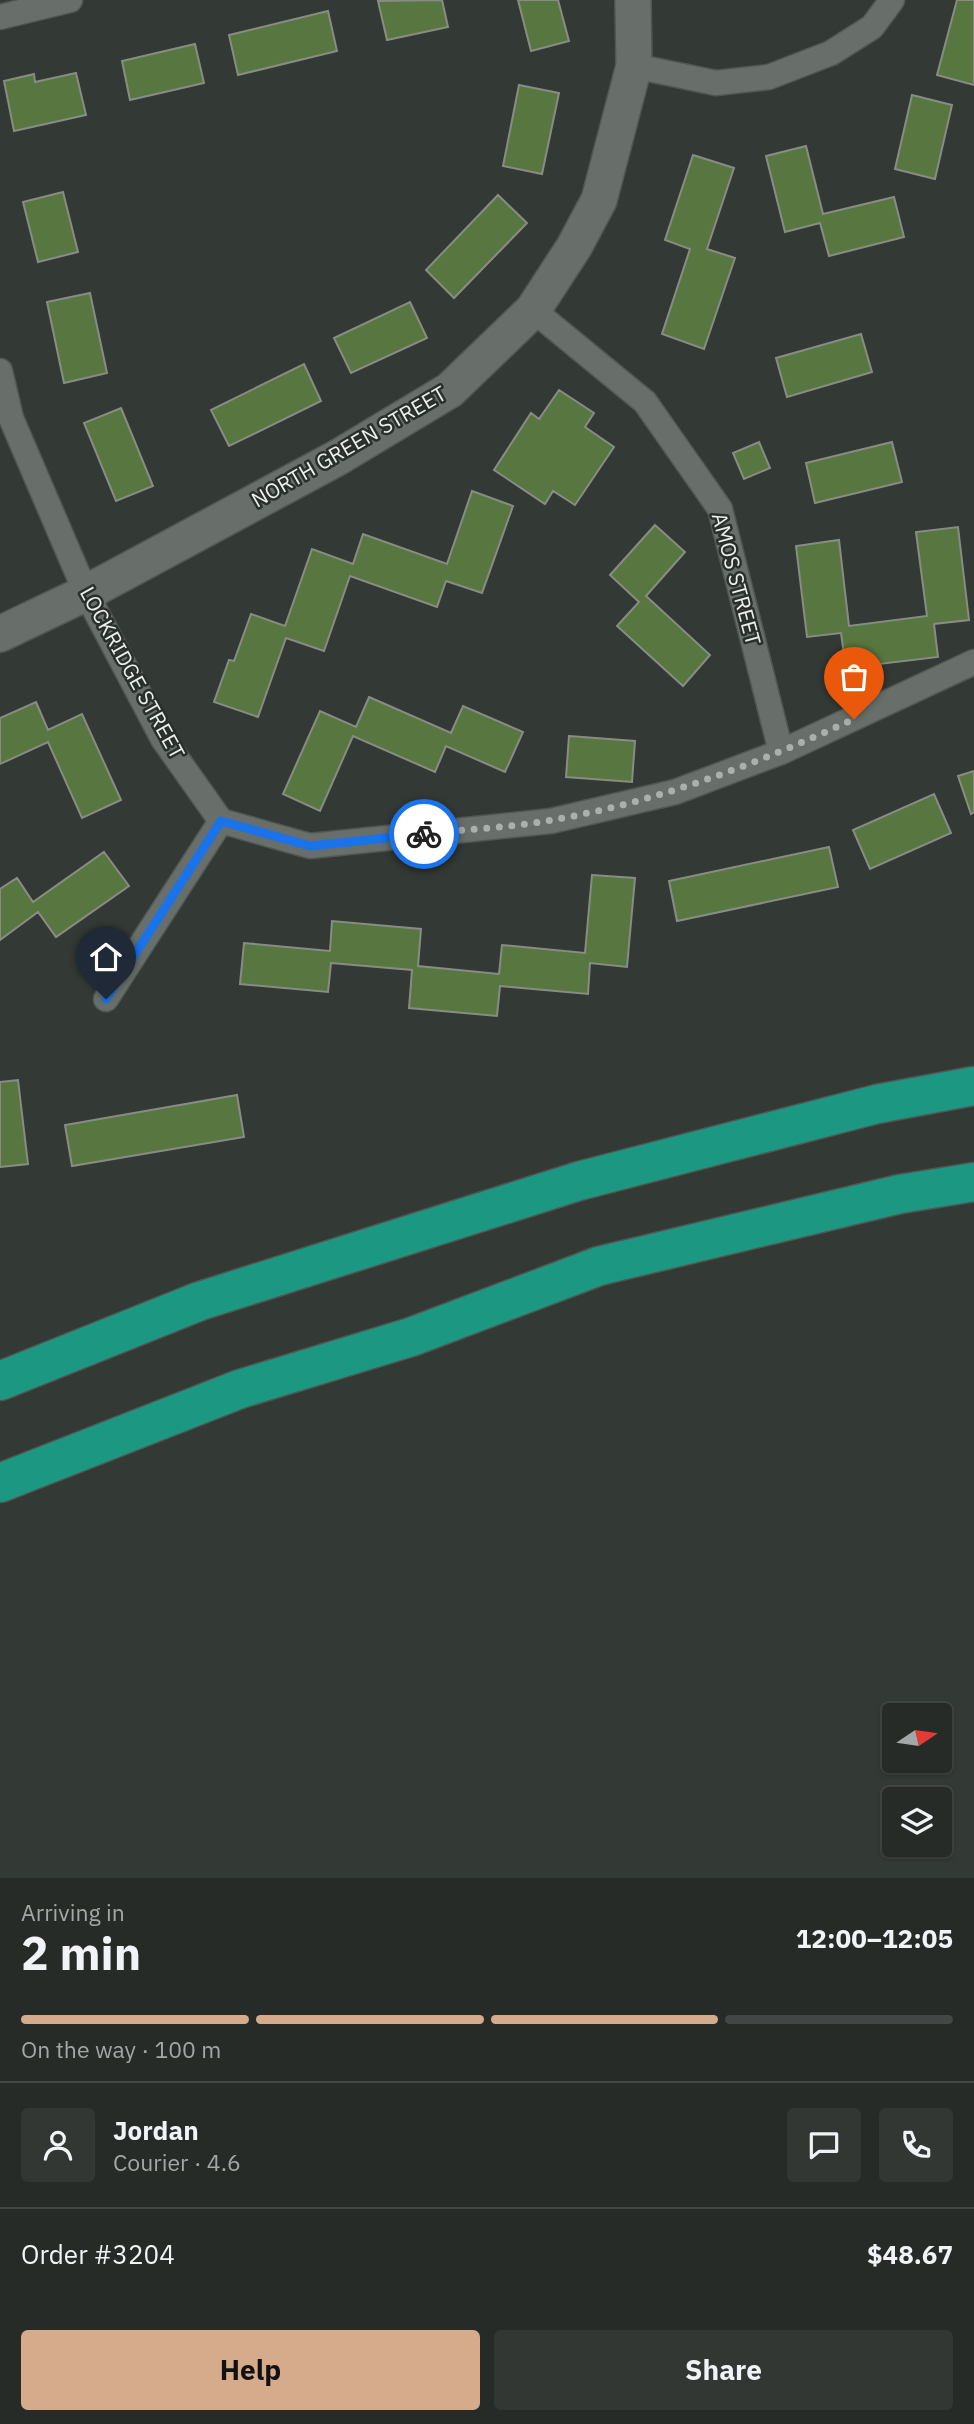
<!DOCTYPE html>
<meta charset="utf-8">
<style>
:root{--surface:#262b28;--page:#323734;--text:#f1f3f6;--muted:#a4a7a8;--line:#424745;--accent:#d6ab8b}
body{margin:0;font-family:"IBM Plex Sans",sans-serif;background:var(--page);color:var(--text);height:100vh;display:flex;flex-direction:column;font-size:26px;white-space:nowrap}
*{box-sizing:border-box;margin:0}
p{font-size:23px;color:var(--muted)}
.icon{flex:none;width:38px;height:38px;fill:none;stroke:currentColor;stroke-width:2;stroke-linecap:round;stroke-linejoin:round}
.map{position:relative;height:1878px;overflow:hidden}
.side{display:flex;flex-direction:column;background:var(--surface);flex:1}
.side>*{flex:none}
.needle{width:46px;rotate:77deg}
.tools{position:absolute;left:882px;top:1703px;display:grid;gap:14px}
.tools a{display:grid;place-items:center;width:70px;height:70px;border-radius:7px;background:var(--surface);box-shadow:0 2px 5px #0004,0 0 0 2px var(--line);font-size:35px}
.pin{position:absolute;display:grid;place-items:center;width:60px;height:60px;color:#fff;margin:-72px -30px;border-radius:50% 50% 50% 0;rotate:-45deg;box-shadow:0 0 7px #0007}
.pin .icon{rotate:45deg}
.courier{position:absolute;display:grid;place-items:center;width:70px;height:70px;margin:-35px;border:5px solid #1a73e8;border-radius:50%;background:#fff;color:#222;box-shadow:0 2px 9px #0007}
.head em{font-style:normal;font-weight:700}
.head div{display:flex;flex-direction:column-reverse}
.head{display:flex;align-items:center;justify-content:space-between;height:119px;padding:0 21px}
h1{font-size:46px;font-weight:700;line-height:52px}
.bar{display:grid;grid-template-columns:repeat(4,1fr);gap:10px 7px;align-content:center;height:84px;padding:0 21px}
.bar i{height:9px;border-radius:5px;background:var(--line)}
.bar .selected{background:var(--accent)}
.bar p{grid-column:span 4}
.line{display:flex;align-items:center;gap:18px;padding:0 21px;border-top:2px solid var(--line)}
.line div{flex:1}
.round{display:grid;place-items:center;flex:none;width:74px;height:74px;border-radius:7px;background:var(--page)}
.button{display:flex;gap:14px;margin-top:auto;padding:14px 21px}
.button a{flex:1;height:80px;border-radius:7px;background:var(--accent);color:#111;font-size:28px;font-weight:700;line-height:80px;text-align:center}
.button a+a{background:var(--page);color:var(--text)}
.map>svg:first-child{display:block}
.building{fill:#587740;stroke:#888c85;stroke-width:2}
.lines{fill:none;stroke-linecap:round;stroke-linejoin:round}
.street-casing{stroke:#515652;stroke-width:27}
.secondary-casing{stroke:#515652;stroke-width:38}
.highway-casing{stroke:#515652;stroke-width:41}
.street{stroke:#686f6a;stroke-width:24}
.secondary{stroke:#686f6a;stroke-width:35}
.highway{stroke:#1c9781;stroke-width:38}
.done{stroke:#abafad;stroke-width:7;stroke-dasharray:0 12.6}
.route{stroke:#1a73e8;stroke-width:9}
.labels{text-anchor:middle;stroke-width:5;stroke-linejoin:round;paint-order:stroke}
.street-label{font-size:21px;fill:#ecefed;stroke:#292f2b}
</style>
<div class="map">
<svg width="974" height="1878" viewBox="0 0 974 1878">
<rect width="100%" height="100%" fill="#333935"/>
<path class="building" d="M 442,0 L 448,27 L 387,40 L 378,1 Z
M 518,0 L 558,0 L 569,41 L 531,51 Z
M 957,0 L 974,0 L 974,85 L 937,75 Z
M 328,11 L 337,51 L 238,75 L 229,35 Z
M 195,44 L 204,83 L 130,100 L 122,61 Z
M 76,73 L 86,115 L 14,131 L 4,81 L 34,74 L 35,82 Z
M 519,85 L 559,93 L 542,174 L 503,166 Z
M 912,95 L 952,105 L 935,179 L 895,169 Z
M 806,146 L 823,214 L 894,197 L 904,237 L 829,256 L 820,223 L 785,232 L 766,156 Z
M 693,155 L 734,168 L 707,249 L 735,258 L 704,349 L 662,334 L 690,249 L 665,240 Z
M 63,192 L 78,252 L 38,262 L 23,202 Z
M 498,195 L 527,223 L 454,298 L 426,270 Z
M 90,293 L 107,373 L 64,383 L 47,302 Z
M 410,302 L 427,338 L 351,373 L 334,338 Z
M 861,334 L 872,372 L 787,397 L 776,358 Z
M 304,364 L 321,401 L 229,446 L 211,410 Z
M 559,390 L 594,413 L 585,427 L 614,447 L 575,505 L 553,491 L 545,504 L 494,470 L 531,413 L 539,419 Z
M 121,408 L 153,486 L 116,501 L 84,423 Z
M 759,442 L 770,468 L 744,479 L 733,453 Z
M 892,442 L 902,482 L 815,503 L 806,463 Z
M 472,491 L 513,506 L 482,593 L 446,581 L 437,607 L 350,576 L 324,651 L 286,638 L 258,717 L 214,702 L 229,660 L 234,661 L 251,614 L 285,626 L 312,549 L 353,564 L 363,534 L 447,564 Z
M 655,525 L 685,552 L 646,596 L 710,655 L 683,686 L 617,626 L 639,602 L 610,575 Z
M 958,527 L 969,620 L 934,624 L 938,657 L 846,668 L 841,633 L 807,637 L 796,546 L 839,540 L 849,626 L 927,616 L 916,532 Z
M 369,697 L 451,733 L 463,706 L 523,732 L 505,772 L 446,746 L 435,772 L 353,736 L 320,811 L 283,794 L 320,711 L 356,727 Z
M 36,702 L 48,730 L 82,714 L 121,800 L 82,818 L 48,742 L 0,764 L 0,718 Z
M 569,736 L 635,741 L 632,782 L 566,777 Z
M 974,771 L 974,812 L 971,814 L 958,776 Z
M 934,794 L 951,833 L 870,869 L 853,830 Z
M 829,847 L 838,887 L 677,921 L 669,881 Z
M 104,852 L 129,886 L 56,937 L 38,912 L 0,940 L 0,889 L 17,878 L 33,902 Z
M 592,875 L 635,878 L 627,967 L 590,963 L 588,994 L 500,986 L 497,1016 L 409,1008 L 412,970 L 331,963 L 328,992 L 240,984 L 244,943 L 330,951 L 332,921 L 421,929 L 418,966 L 499,974 L 502,945 L 585,953 Z
M 18,1080 L 28,1164 L 0,1167 L 0,1082 Z
M 237,1095 L 244,1137 L 72,1166 L 65,1125 Z"/>
<g class="lines">
<defs>
<path id="street" d="M 0,17 L 70,0
M 634,66 L 716,83 L 769,77 L 831,53 L 872,27 L 892,0
M 533,310 L 645,402 L 720,509 L 781,752
M 0,371 L 11,418 L 86,593 L 163,739 L 221,821 L 310,846 L 551,821 L 675,792 L 781,752 L 974,662
M 106,999 L 221,821"/>
<path id="secondary" d="M 0,634 L 86,593 L 337,458 L 450,390 L 533,310 L 574,247 L 599,200 L 634,66 L 633,0"/>
<path id="highway" d="M 0,1381 L 200,1301 L 579,1181 L 877,1104 L 974,1086
M 0,1483 L 240,1389 L 411,1337 L 599,1266 L 900,1194 L 974,1182"/>
</defs>
<use href="#street" class="street-casing"/>
<use href="#secondary" class="secondary-casing"/>
<use href="#highway" class="highway-casing"/>
<use href="#street" class="street"/>
<use href="#secondary" class="secondary"/>
<use href="#highway" class="highway"/>
</g>
<g class="lines">
<path class="done" d="M 424,834 C 466,829 510,828 552,820 C 657,802 757,764 854,719"/>
<path class="route" d="M 106,999 L 221,821 L 310,846 L 424,834"/>
</g>
<g class="labels">
<g class="street-label">
<text transform="translate(349 447) rotate(-30)" y="7">NORTH GREEN STREET</text>
<text transform="translate(736 579) rotate(75)" y="7">AMOS STREET</text>
<text transform="translate(132 673) rotate(61)" y="7">LOCKRIDGE STREET</text>
</g>
</g>
</svg>
<div class="tools">
<a><svg class="needle" viewBox="-14 -14 28 28"><path d="M0-13l5 13h-10z" fill="#e53935"/><path d="M0 13l5-13h-10z" fill="#a4a7a8"/></svg></a>
<a><svg class="icon" aria-label="layers" viewBox="0 0 24 24"><path d="M12 4l9 5-9 5-9-5zM3 14l9 5 9-5"/></svg></a>
</div>
<div class="pin" style="left:854px;top:719px;background:#ea580c"><svg class="icon" aria-label="bag" viewBox="0 0 24 24"><path d="M5 8h14l-1 12H6zM9 8a3 3 0 0 1 6 0"/></svg></div>
<div class="pin" style="left:106px;top:999px;background:#1f2937"><svg class="icon" aria-label="home" viewBox="0 0 24 24"><path d="M3 11l9-7 9 7M6 9v11h12V9"/></svg></div>
<div class="courier" style="left:424px;top:834px"><svg class="icon" aria-label="bike" viewBox="0 0 24 24"><circle cx="6" cy="16" r="4"/><circle cx="18" cy="16" r="4"/><path d="M6 16l4-8h5l3 8M10 8l3 8H6M13 5h3"/></svg></div>
</div>
<section class="side">
<div class="head"><div><h1>2 min</h1><p>Arriving in</p></div><em>12:00–12:05</em></div>
<div class="bar"><i class="selected"></i><i class="selected"></i><i class="selected"></i><i></i><p>On the way · 100 m</p></div>
<div class="line" style="height:126px"><a class="round"><svg class="icon" aria-label="person" viewBox="0 0 24 24"><circle cx="12" cy="8" r="4"/><path d="M4 21q1-7 8-7t8 7"/></svg></a><div><b>Jordan</b><p>Courier · 4.6</p></div><a class="round"><svg class="icon" aria-label="chat" viewBox="0 0 24 24"><path d="M4 5h16v11H9l-5 4z"/></svg></a><a class="round"><svg class="icon" aria-label="phone" viewBox="0 0 24 24"><path d="M5 4h4l2 5-3 2q2 4 5 5l2-3 5 2v4C11 20 4 13 5 4z"/></svg></a></div>
<div class="line" style="height:91px"><div>Order #3204</div><b>$48.67</b></div>
<div class="button"><a>Help</a><a>Share</a></div>
</section>
